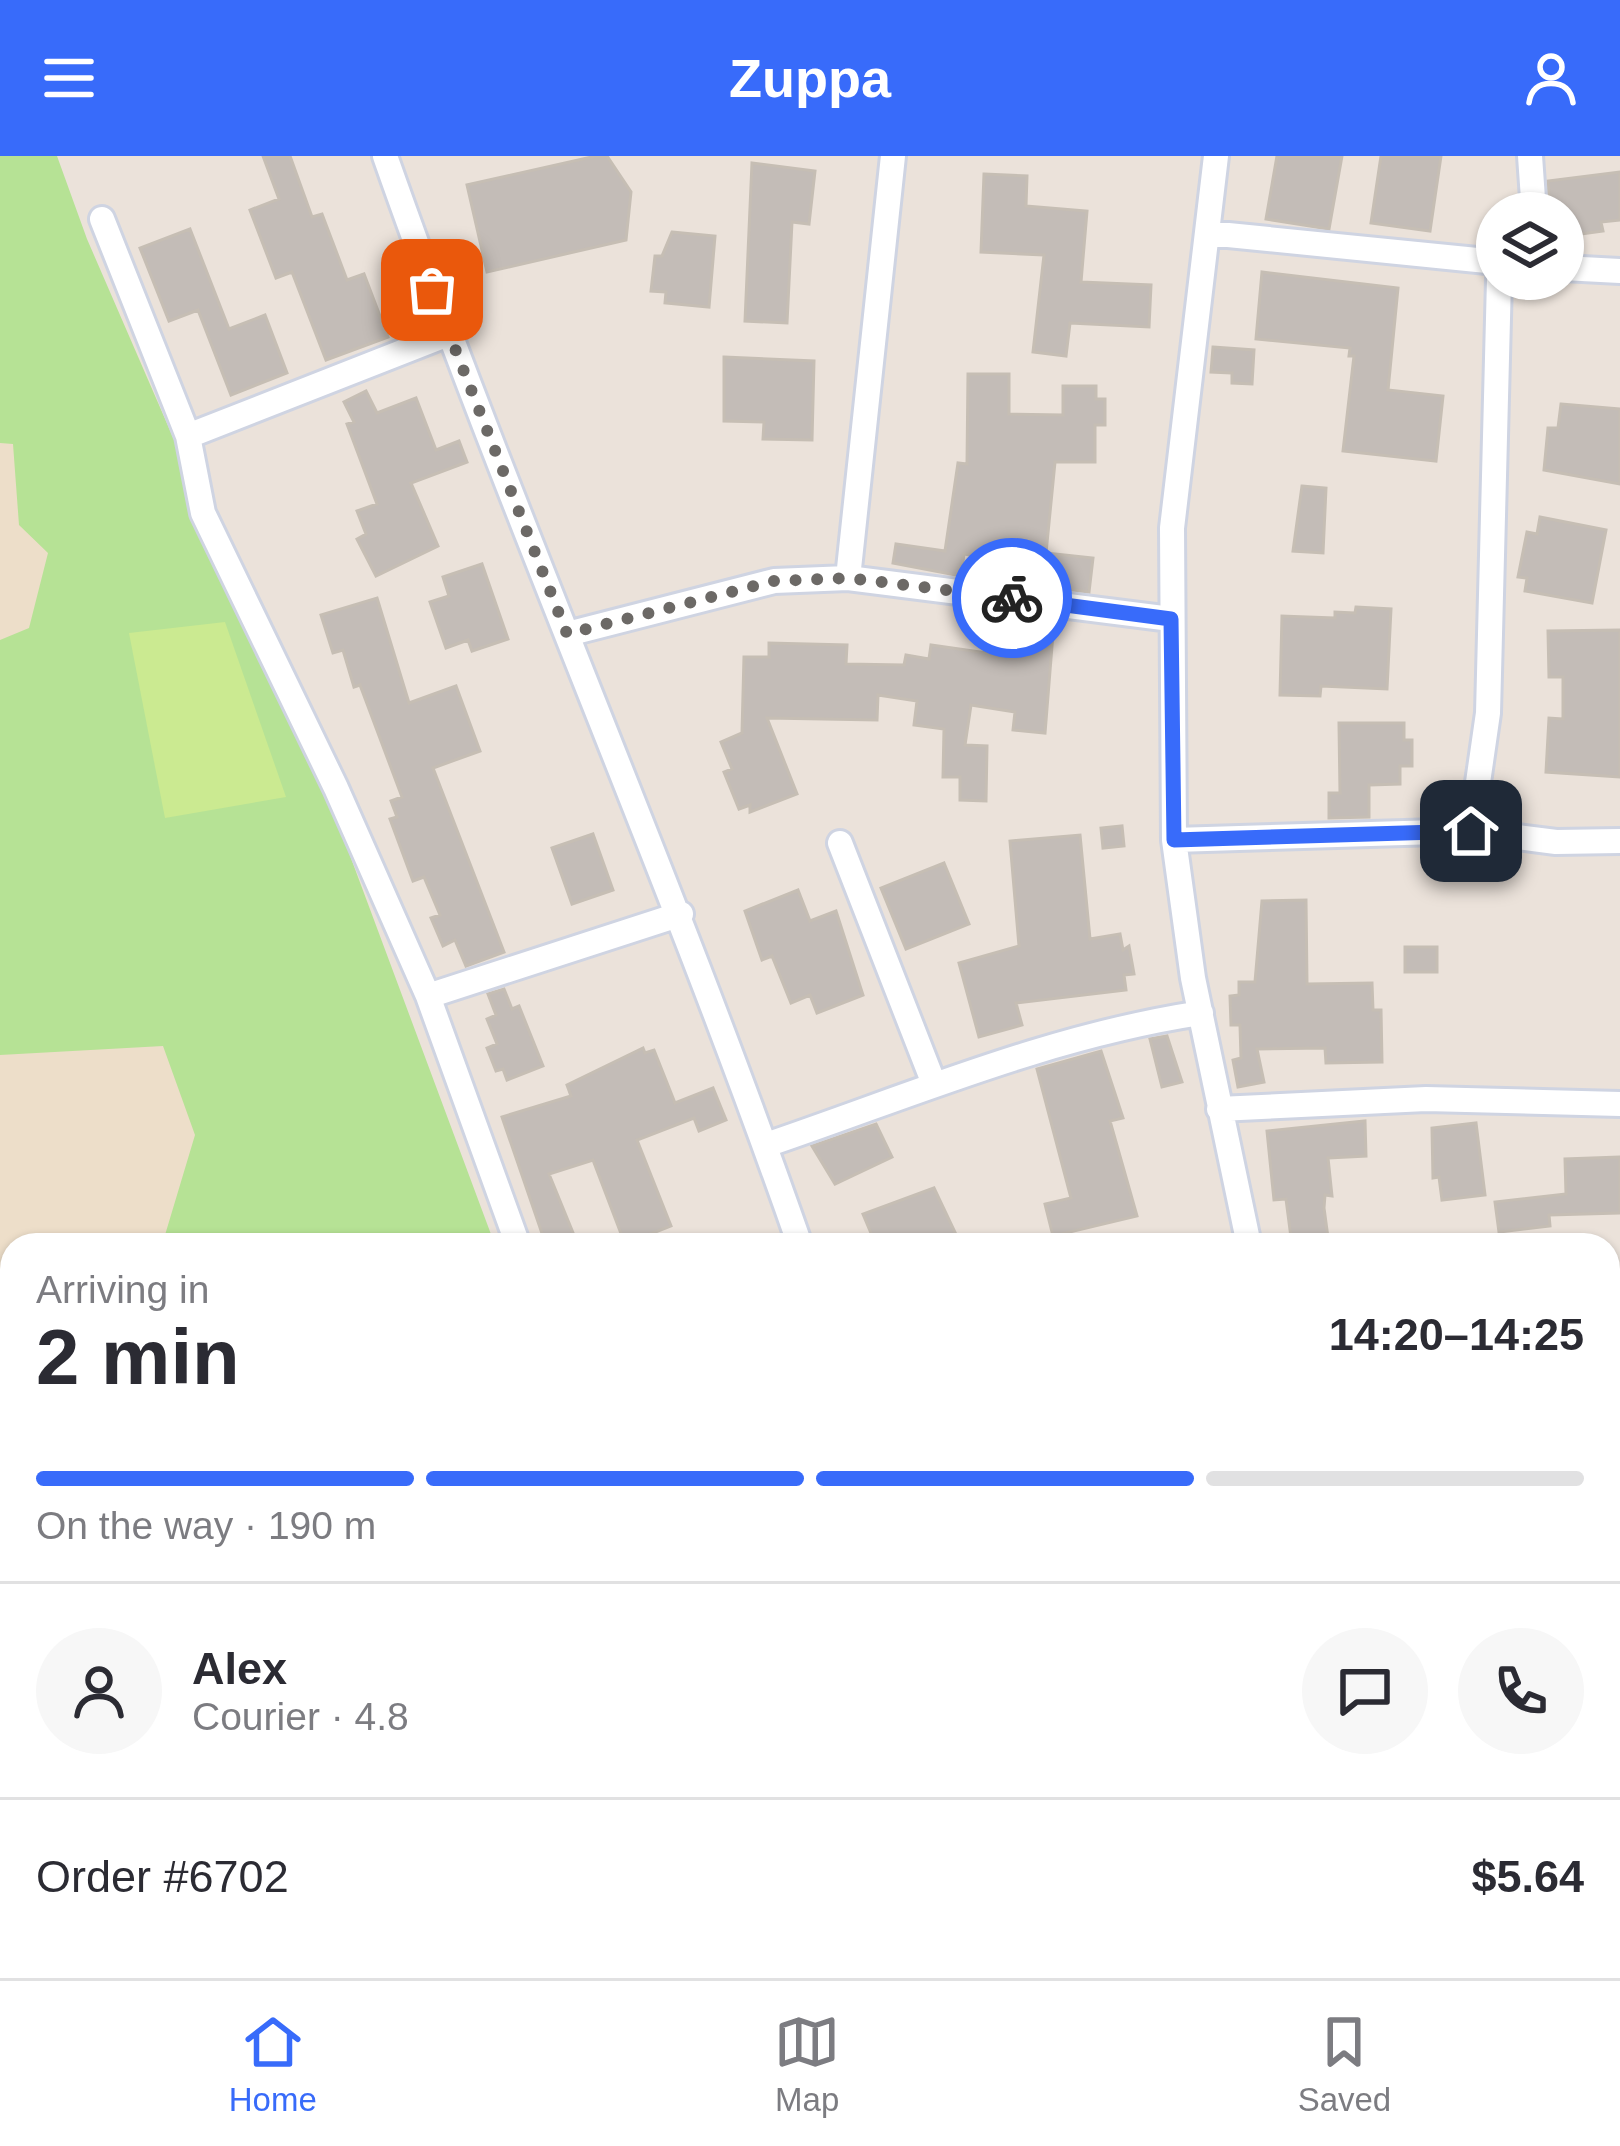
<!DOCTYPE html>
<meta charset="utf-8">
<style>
:root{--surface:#fff;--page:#f7f7f7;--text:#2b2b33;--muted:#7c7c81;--line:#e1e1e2;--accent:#386bfa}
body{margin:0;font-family:Helvetica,sans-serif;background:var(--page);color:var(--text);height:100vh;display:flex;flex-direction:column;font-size:45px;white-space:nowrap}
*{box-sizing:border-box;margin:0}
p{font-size:39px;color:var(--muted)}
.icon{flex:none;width:66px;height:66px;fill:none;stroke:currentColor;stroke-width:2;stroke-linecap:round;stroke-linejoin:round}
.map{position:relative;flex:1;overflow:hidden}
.panel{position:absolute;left:0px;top:1077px;width:1620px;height:747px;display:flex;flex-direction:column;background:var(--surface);border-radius:36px 36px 0 0;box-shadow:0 3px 9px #0004}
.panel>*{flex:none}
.fabs{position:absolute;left:1476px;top:36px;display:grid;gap:24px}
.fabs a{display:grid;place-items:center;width:108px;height:108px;border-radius:50%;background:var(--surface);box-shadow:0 3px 9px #0004;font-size:60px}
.pin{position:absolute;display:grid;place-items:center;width:102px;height:102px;color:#fff;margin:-51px;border-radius:24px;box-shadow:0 6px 18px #0006}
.courier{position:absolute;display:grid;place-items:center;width:120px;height:120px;margin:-60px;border:9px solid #386bfa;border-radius:50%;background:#fff;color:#222;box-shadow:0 3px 15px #0007}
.head em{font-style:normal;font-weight:700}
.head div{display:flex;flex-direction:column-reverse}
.head{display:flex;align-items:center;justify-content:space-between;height:204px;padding:0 36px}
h1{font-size:78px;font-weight:700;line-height:90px}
.bar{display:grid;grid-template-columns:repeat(4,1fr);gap:18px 12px;align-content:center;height:144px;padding:0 36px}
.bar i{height:15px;border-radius:9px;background:var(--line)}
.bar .selected{background:var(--accent)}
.bar p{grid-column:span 4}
.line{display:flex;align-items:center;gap:30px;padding:0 36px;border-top:3px solid var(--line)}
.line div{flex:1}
.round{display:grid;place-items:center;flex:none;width:126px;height:126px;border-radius:63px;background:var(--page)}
header{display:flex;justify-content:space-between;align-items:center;height:156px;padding:0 36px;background:var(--accent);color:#fff;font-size:54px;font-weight:700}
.menu{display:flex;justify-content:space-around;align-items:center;height:168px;border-top:3px solid var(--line);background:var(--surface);font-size:33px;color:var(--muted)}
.menu a{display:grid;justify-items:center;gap:6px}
.menu .selected{color:var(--accent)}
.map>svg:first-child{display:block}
.education{fill:#eddec9}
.green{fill:#b6e295}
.pitch{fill:#cbea91}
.building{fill:#c3bcb7;stroke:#c6beb4;stroke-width:3}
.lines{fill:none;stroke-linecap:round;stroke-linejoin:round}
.minor-casing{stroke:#cfd4e2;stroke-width:30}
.minor{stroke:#fff;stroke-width:24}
.done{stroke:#6c6966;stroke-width:12;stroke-dasharray:0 21.6}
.route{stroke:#386bfa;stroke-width:15}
</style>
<header><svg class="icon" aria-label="menu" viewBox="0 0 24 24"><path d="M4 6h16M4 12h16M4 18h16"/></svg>Zuppa<svg class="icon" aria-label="person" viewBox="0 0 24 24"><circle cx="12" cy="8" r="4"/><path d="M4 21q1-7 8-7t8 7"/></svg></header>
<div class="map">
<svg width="1620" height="1822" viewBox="0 0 1620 1822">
<rect width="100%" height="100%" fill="#ebe2da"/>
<path class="education" d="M 0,0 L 31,0 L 475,1089 L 12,1089 L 12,1812 L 297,1812 L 287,1822 L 0,1822 Z"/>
<path class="green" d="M 0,0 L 57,0 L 87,83 L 323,627 L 495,1089 L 162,1089 L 195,979 L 163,890 L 0,899 L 0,484 L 29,472 L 48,397 L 19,369 L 13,288 L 0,287 Z
M 0,1320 L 12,1321 L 12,1520 L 0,1475 Z
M 12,1557 L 12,1677 L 0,1645 L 0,1559 Z
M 52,1812 L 275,1812 L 265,1822 L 51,1822 Z"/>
<path class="pitch" d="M 225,466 L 286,641 L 165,662 L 129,477 Z"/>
<path class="building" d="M 263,0 L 290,0 L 312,61 L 322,58 L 347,124 L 364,118 L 388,181 L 326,204 L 292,116 L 276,122 L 250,54 L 279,43 Z
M 596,0 L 607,0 L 631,36 L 626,84 L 487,116 L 467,29 Z
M 1277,0 L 1342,0 L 1329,73 L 1266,63 Z
M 1381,0 L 1441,0 L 1430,75 L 1371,67 Z
M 752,7 L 815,15 L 809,68 L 792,66 L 787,167 L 745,165 Z
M 1620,16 L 1620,64 L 1601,66 L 1603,75 L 1566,80 L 1563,57 L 1550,57 L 1548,25 Z
M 984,18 L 1027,20 L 1026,50 L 1087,55 L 1081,126 L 1151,129 L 1149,171 L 1070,167 L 1066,200 L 1033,196 L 1044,99 L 981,96 Z
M 190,73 L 229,173 L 265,159 L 287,217 L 231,239 L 198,154 L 169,165 L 140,92 Z
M 672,76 L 715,80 L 709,151 L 665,147 L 666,136 L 651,135 L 655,100 L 662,100 Z
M 1262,116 L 1398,132 L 1388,234 L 1443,240 L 1436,305 L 1343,295 L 1354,200 L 1349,200 L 1350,192 L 1256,183 Z
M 1213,191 L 1254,194 L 1252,228 L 1232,227 L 1232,217 L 1211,216 Z
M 724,201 L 814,205 L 812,284 L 763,283 L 764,266 L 724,265 Z
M 968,218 L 1009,218 L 1009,258 L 1063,259 L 1063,230 L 1096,230 L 1096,243 L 1105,243 L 1105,269 L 1095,269 L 1095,306 L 1055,306 L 1046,397 L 1093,402 L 1089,436 L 1017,427 L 1019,407 L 964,398 L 961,420 L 893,407 L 896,388 L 945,395 L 958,307 L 967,308 Z
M 366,235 L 377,257 L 416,242 L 436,294 L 459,285 L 467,306 L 411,327 L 438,390 L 376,420 L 357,383 L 366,378 L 357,355 L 377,348 L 347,268 L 354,266 L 344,246 Z
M 1561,248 L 1620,253 L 1620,328 L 1544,314 L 1548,272 L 1558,272 Z
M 1302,330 L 1326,332 L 1323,397 L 1293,395 Z
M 1540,361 L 1606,374 L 1592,447 L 1525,435 L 1527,422 L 1518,421 L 1527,376 L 1537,378 Z
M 482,408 L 508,483 L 472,495 L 468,484 L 446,492 L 430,446 L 449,440 L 443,421 Z
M 377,442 L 409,547 L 456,530 L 480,595 L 433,612 L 504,796 L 466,810 L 455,784 L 443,790 L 431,762 L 440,759 L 424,721 L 413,725 L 390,663 L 397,661 L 391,645 L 402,641 L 360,529 L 354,531 L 343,494 L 333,497 L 321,459 Z
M 1356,451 L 1391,453 L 1387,533 L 1321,530 L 1320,540 L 1280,539 L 1282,460 L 1335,462 L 1335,456 L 1355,457 Z
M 1035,462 L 1054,465 L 1045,577 L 1013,574 L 1015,556 L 971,549 L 965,589 L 987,590 L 986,645 L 960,644 L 960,621 L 943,621 L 944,573 L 914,569 L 917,545 L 878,539 L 877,564 L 767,562 L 797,638 L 750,656 L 750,649 L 739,653 L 724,616 L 732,613 L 721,586 L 742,577 L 744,501 L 769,501 L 769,487 L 847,489 L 846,508 L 904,509 L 906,499 L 929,503 L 931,489 L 1008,500 L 1009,470 L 1035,471 Z
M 1620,474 L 1620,621 L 1546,616 L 1549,562 L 1563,563 L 1563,521 L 1549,521 L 1548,475 Z
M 1339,567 L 1404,567 L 1404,584 L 1412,584 L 1412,610 L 1400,610 L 1400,628 L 1369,629 L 1369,661 L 1329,662 L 1329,637 L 1340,637 Z
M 1122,670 L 1124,690 L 1103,692 L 1101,672 Z
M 593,678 L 613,734 L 572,748 L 552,692 Z
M 1080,679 L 1090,783 L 1120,778 L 1123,794 L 1129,790 L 1134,818 L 1124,819 L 1126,834 L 1016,847 L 1022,869 L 979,881 L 959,807 L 1019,790 L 1010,685 Z
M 944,707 L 969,768 L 906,793 L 881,732 Z
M 798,734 L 810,765 L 836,755 L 863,839 L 817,857 L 810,839 L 791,847 L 772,800 L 762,804 L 745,755 Z
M 1306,744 L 1307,828 L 1372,827 L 1373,854 L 1381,854 L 1382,906 L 1326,907 L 1325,892 L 1257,893 L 1264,926 L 1238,931 L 1233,904 L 1241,902 L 1240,869 L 1231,869 L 1230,840 L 1239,839 L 1239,826 L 1255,826 L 1262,745 Z
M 1405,791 L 1437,791 L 1437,816 L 1405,816 Z
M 504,833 L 512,853 L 519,850 L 543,910 L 507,924 L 503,913 L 496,915 L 487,892 L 497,888 L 487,863 L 496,859 L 488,838 Z
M 1167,880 L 1182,926 L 1162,931 L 1150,883 Z
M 643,892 L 645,897 L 654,894 L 675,947 L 713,932 L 726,964 L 699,975 L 694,962 L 637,984 L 671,1070 L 625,1088 L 593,1004 L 549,1018 L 578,1089 L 546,1089 L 502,961 L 571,940 L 567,929 Z
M 1101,895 L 1123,962 L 1110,965 L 1137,1060 L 1053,1080 L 1045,1048 L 1071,1042 L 1037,913 Z
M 1365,965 L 1366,1000 L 1328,1002 L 1332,1040 L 1325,1039 L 1324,1052 L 1329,1089 L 1292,1089 L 1286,1043 L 1274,1044 L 1267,975 Z
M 1476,967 L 1485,1039 L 1442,1044 L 1439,1021 L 1433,1022 L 1432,972 Z
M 876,968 L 892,1001 L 835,1028 L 812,990 Z
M 1620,1001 L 1620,1057 L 1549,1059 L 1550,1070 L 1499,1076 L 1495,1046 L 1566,1038 L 1565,1003 Z
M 934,1032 L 961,1089 L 876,1089 L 863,1058 Z"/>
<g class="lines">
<defs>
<path id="minor" d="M 385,0 C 514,367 672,722 800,1089
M 1216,0 L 1172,372 L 1174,684 L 1193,822 L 1249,1089
M 1530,0 L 1534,57
M 102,63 L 188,280 L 203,357 L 336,632 L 428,840 L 518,1089
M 1208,77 L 1497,106
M 1563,112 L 1620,115
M 188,280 L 448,178
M 848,422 L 893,0
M 567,478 L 774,425 L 848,422 L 1171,463
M 1471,675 L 1488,557 L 1499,123
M 1174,684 L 1471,675 L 1556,686 L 1620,685
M 840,687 L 934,928
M 428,840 L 681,758
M 1219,953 L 1426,943 L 1620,948
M 766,989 C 910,940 1049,880 1201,857
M 1608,1321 L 1620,1312
M 1608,1712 L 1620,1706
M 647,1812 L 647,1822
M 982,1812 L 983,1822
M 1327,1812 L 1327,1822
M 1137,1822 L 1183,1812"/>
</defs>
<use href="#minor" class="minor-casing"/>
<use href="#minor" class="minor"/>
</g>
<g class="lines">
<path class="done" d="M 432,134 L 567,478 L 774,425 L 848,422 L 1012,442"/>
<path class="route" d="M 1012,442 L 1171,463 L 1174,684 L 1471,675"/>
</g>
</svg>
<div class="fabs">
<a><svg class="icon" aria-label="layers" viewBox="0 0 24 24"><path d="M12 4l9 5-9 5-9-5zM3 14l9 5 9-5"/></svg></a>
</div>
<div class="pin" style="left:432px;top:134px;background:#ea580c"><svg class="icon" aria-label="bag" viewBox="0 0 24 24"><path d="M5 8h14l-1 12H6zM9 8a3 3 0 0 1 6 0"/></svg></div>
<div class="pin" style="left:1471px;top:675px;background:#1f2937"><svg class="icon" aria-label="home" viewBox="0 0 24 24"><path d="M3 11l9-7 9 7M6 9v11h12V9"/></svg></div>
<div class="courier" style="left:1012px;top:442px"><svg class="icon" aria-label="bike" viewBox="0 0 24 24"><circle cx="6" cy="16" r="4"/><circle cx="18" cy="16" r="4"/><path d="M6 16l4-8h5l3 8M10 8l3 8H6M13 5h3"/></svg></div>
<section class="panel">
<div class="head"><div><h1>2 min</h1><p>Arriving in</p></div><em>14:20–14:25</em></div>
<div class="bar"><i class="selected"></i><i class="selected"></i><i class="selected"></i><i></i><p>On the way · 190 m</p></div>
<div class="line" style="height:216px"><a class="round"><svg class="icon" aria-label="person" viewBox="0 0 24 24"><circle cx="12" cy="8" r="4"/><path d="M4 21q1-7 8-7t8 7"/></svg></a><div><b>Alex</b><p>Courier · 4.8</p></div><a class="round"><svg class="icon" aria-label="chat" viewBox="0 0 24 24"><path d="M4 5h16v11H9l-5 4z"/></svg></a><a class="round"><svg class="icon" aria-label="phone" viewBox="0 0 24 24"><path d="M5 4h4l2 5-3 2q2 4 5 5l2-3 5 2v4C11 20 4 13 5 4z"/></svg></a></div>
<div class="line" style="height:156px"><div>Order #6702</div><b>$5.64</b></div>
</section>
</div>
<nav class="menu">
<a class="selected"><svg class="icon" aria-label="home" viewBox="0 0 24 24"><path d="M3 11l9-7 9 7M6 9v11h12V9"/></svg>Home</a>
<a><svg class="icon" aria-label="map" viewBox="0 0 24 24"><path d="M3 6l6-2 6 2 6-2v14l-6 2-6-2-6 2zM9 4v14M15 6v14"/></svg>Map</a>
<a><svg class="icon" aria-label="saved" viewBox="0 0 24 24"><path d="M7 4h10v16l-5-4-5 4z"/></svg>Saved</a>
</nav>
